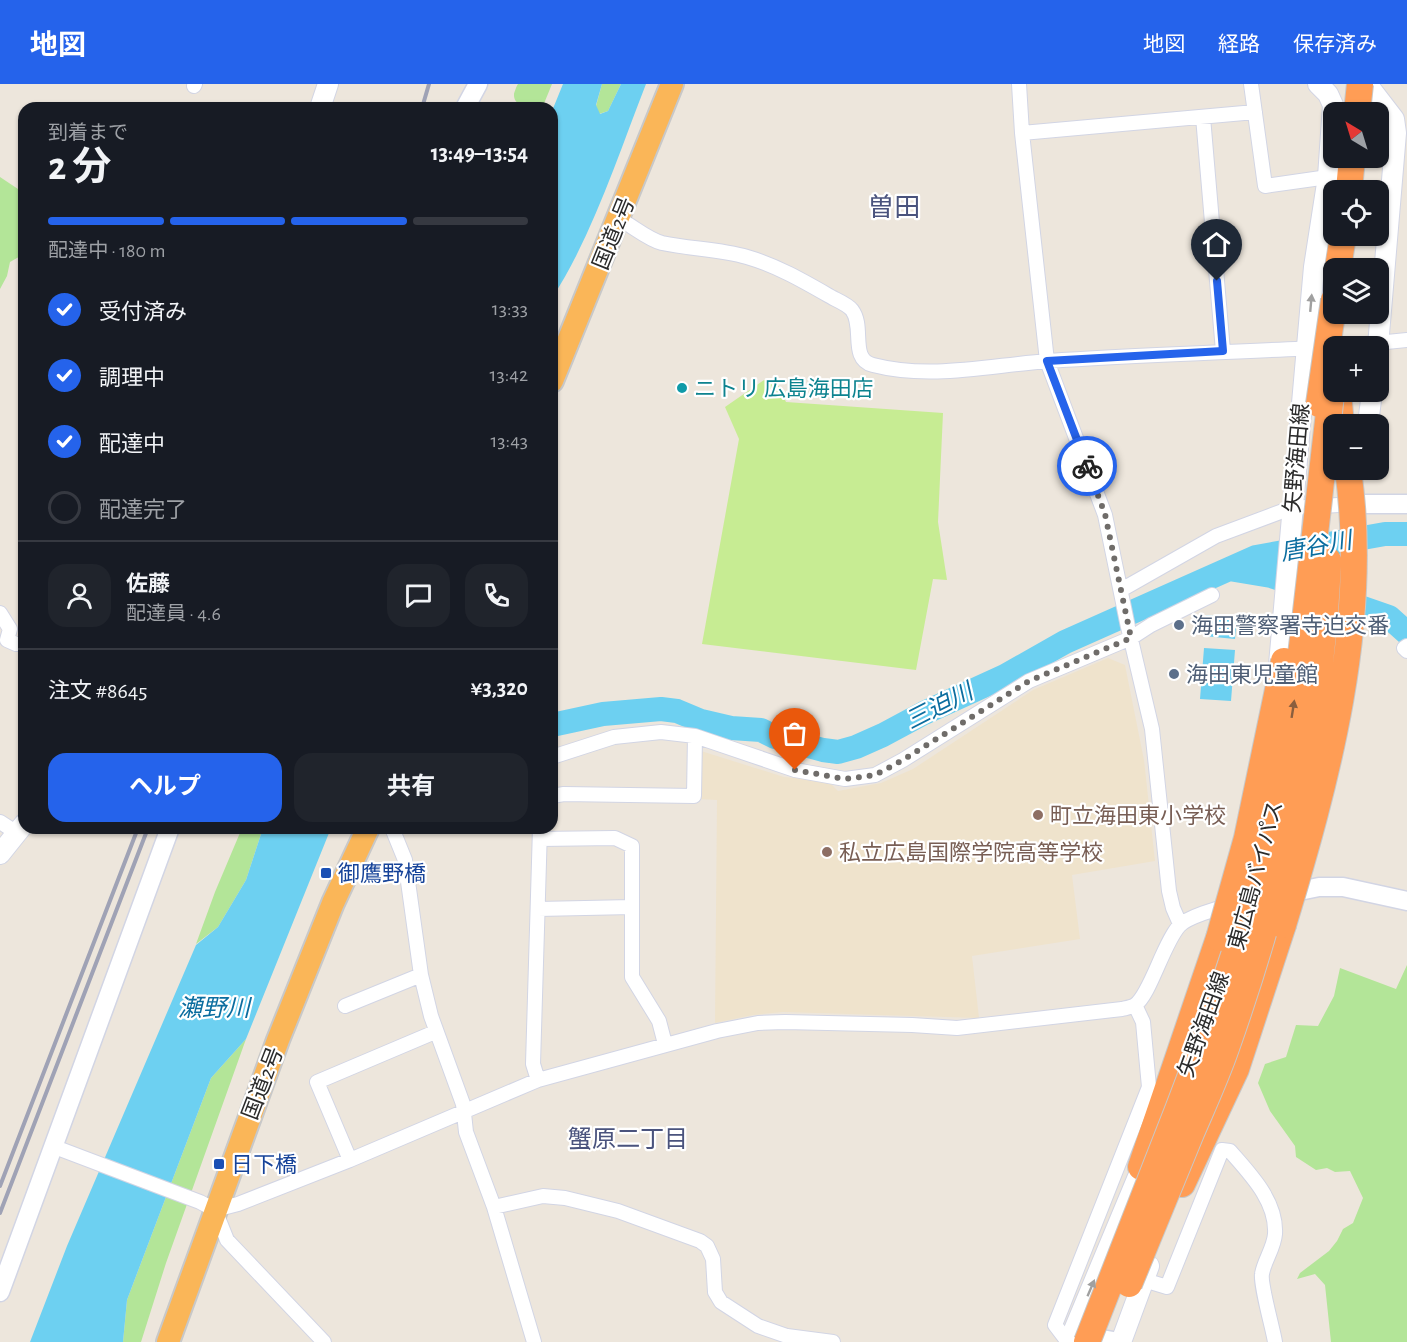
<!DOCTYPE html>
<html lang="ja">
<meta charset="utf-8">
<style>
:root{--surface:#171b24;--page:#20242c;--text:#f1f3f6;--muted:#9ea1a6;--line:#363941;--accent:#2563eb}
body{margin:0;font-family:"Alegreya Sans","Noto Sans JP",sans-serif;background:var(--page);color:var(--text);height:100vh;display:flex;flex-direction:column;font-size:22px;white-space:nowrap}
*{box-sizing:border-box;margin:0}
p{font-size:20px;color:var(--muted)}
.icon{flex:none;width:33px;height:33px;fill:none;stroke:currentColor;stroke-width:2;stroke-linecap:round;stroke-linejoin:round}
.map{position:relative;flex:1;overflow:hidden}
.drawer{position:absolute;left:18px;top:18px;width:540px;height:732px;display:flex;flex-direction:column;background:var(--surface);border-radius:18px;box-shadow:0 2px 4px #0004}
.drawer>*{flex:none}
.needle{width:39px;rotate:322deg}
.buttons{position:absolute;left:1323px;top:18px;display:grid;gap:12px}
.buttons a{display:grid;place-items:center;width:66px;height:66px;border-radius:12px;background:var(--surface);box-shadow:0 2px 4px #0004;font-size:30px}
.pin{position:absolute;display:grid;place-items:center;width:51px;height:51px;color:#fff;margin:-62px -26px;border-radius:50% 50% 50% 0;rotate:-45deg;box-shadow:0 0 6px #0007}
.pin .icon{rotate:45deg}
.courier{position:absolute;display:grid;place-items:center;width:60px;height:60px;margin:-30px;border:4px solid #2563eb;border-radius:50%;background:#fff;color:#222;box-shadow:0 2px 8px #0007}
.head em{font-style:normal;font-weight:700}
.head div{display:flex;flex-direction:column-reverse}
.head{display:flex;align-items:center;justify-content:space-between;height:102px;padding:0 30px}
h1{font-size:39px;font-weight:700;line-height:45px}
.bar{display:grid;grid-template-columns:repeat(4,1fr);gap:9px 6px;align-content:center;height:72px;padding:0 30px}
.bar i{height:8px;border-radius:4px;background:var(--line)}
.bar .current{background:var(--accent)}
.bar p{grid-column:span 4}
.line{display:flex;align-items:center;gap:15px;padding:0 30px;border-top:2px solid var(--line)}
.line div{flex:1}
.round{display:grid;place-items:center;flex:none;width:63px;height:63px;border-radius:18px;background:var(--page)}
ol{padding:0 30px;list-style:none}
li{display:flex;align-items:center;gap:18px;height:66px}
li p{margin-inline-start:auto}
li .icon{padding:6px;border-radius:50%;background:var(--accent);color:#fff;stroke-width:4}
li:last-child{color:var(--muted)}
li i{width:33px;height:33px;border:3px solid var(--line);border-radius:50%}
.button{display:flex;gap:12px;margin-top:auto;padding:12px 30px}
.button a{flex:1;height:69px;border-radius:18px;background:var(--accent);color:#fff;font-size:24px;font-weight:700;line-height:69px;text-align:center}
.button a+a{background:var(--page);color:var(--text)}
header{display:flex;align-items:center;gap:36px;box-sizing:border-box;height:84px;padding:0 30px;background:var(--accent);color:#fff}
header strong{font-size:28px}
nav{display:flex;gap:33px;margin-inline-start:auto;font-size:21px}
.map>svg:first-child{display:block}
.education{fill:#efe3cc}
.green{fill:#b3e598}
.pitch{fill:#c7ec93}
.water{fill:#6dd0f1}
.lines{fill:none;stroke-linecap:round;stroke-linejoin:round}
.river{stroke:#6dd0f1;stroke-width:24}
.minor-casing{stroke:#d2d5e4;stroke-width:16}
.tertiary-casing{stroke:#d2d5e4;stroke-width:21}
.secondary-casing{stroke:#d2d5e4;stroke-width:22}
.trunk-casing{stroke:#c8c8c8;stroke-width:26}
.motorway-casing{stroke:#c8c8c8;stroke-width:28}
.minor{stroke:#fff;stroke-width:14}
.tertiary{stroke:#fff;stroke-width:18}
.secondary{stroke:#fff;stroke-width:20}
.trunk{stroke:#fab658;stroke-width:22}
.motorway{stroke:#ff9d55;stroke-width:26}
.rail{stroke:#9fa2b5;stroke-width:4}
.motorway-bridge-casing{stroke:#c8c8c8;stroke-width:28;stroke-linecap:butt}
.motorway-bridge{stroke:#ff9d55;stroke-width:26}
.oneway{fill:#a0a0a0}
.oneway2{fill:#8a5e3e}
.done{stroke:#6f6c69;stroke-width:6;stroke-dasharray:0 10.8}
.route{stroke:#2563eb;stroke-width:8}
.culture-dot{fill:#0f9aa8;stroke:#fff;stroke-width:2}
.service-dot{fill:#5c6f8a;stroke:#fff;stroke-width:2}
.education-dot{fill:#8d6e63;stroke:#fff;stroke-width:2}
.transit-dot{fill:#1a4fb4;stroke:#fff;stroke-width:2}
.labels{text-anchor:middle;stroke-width:4.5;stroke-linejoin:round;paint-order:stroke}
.street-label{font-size:22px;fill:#2b2b2b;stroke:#fff}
.culture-label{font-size:22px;fill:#0d838f;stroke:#fff;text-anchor:start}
.service-label{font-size:22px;fill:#4e5e75;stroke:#fff;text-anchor:start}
.education-label{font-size:22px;fill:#785e54;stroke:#fff;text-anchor:start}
.transit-label{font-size:22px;fill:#164399;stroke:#fff;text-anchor:start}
.water-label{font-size:24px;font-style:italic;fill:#0b6d9f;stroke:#fff}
.neighbourhood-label{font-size:24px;fill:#4a537d;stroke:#fff}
.quarter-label{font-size:26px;fill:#4a537d;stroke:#fff}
</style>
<header>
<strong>地図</strong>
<nav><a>地図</a><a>経路</a><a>保存済み</a></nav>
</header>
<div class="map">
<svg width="1407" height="1258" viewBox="0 0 1407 1258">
<rect width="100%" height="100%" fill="#ede6dc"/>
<path class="education" d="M 1108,574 L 1125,581 L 1144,676 L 1155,777 L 1072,791 L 1080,855 L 972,872 L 979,934 L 783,928 L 753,931 L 715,939 L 717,716 L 699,715 L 701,667 L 784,693 L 828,697 L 838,707 L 881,699 L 913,685 L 1033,606 Z"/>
<path class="green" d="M 518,0 L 552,0 L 543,22 C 535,26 513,24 514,10 C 514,9 517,1 518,0 Z
M 602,0 L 621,0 L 608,27 L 599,30 L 596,22 Z
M 0,93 L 24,109 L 24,170 L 10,178 L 7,192 L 0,205 Z
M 242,744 L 263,744 L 246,796 L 218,843 L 196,860 L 215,808 Z
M 1407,881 L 1407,1258 L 1331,1258 L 1325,1201 L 1315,1190 L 1297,1195 L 1300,1189 L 1329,1167 L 1337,1157 L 1343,1145 L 1353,1139 L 1363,1114 L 1350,1087 L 1335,1088 L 1327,1084 L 1316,1086 L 1296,1073 L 1295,1062 L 1270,1027 L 1258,999 L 1265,980 L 1286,973 L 1296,941 L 1318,942 L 1334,912 L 1340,884 L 1396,905 Z
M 246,955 L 166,1179 L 141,1258 L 123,1258 L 127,1216 L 211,994 Z"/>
<path class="pitch" d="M 764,296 L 777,299 L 786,318 L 943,329 L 938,438 L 947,496 L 933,495 L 916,586 L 702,560 L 739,355 L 725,323 Z"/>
<path class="water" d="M 563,0 L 602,0 L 596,21 L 600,30 L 608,27 L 621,0 L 646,0 C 619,69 592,153 552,214 L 552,27 Z
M 1206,531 L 1237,534 L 1235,555 L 1204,552 Z
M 1204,564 L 1235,566 L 1231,617 L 1200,615 Z
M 263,744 L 331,744 L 246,955 L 211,994 L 127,1216 L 123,1258 L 30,1258 L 67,1162 L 196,861 L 218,843 L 246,796 Z"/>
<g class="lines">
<path class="river" d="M 1229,485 L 1271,492 L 1389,533 L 1407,549
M 552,641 L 603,630 L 661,625 L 677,627 L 701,637 L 731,644 L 761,646 L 775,653 L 823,666 L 838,668 L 856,663 L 883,651 L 924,629 L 1005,592 L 1065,558 L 1256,473 L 1385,450 L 1407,450"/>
<defs>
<path id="minor" d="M 1019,0 L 1022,49 L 1047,277 L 1105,431 L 1128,543 L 1152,645 L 1169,807 L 1173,824 L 1180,840
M 1251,0 L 1265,102 L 1328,93
M 194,2 L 195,0
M 1203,33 L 1223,267
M 1022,49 L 1255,28
M 619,135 C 633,142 647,155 662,159 C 690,165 720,165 747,173 C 778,182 805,198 833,214 C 839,217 848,221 852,226 C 865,243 849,275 873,281 C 931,296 991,281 1049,277 C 1168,268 1288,269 1407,256
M 1121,506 L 1216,452 L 1291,424 L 1354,420
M 0,529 L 10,545 L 7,556 L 16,560 L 24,560
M 1407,562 L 1404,564 L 1407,567
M 552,673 L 614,653 L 661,648 L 695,652 L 795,686 L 845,695 L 875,691 L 903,676 L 1029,597 L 1131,554 L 1151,541 L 1212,511
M 552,712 L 564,710 L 694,712 L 695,652
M 0,738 L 17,749
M 392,744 L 405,776 L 421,891 L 431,932 L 463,1020 L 466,1048 L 494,1123 L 534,1258
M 540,755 L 615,754 L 632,762 L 632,893 L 659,937 L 665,960
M 538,825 L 632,823
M 345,922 L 421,891
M 538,996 L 533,980 L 540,744
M 52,1062 L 200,1118 L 215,1126 L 227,1156 L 324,1258
M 350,1076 L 317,998 L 435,948
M 494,1123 L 543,1112 L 565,1114 L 618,1127 L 700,1157 L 707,1162 L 713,1175 L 715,1208 L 721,1218 L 758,1242 L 787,1252 L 833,1258
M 215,1126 L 238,1120 L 350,1076 L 538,996 L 717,947 L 758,939 L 785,938 L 912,941 L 957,944 L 1122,925 C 1126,924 1132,923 1135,921 C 1150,911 1163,860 1179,842 C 1187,833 1218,824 1231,821
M 1144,1196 L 1167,1203 L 1222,1066 L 1230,1067 C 1250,1090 1277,1117 1275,1150 C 1274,1164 1264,1177 1262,1190 C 1260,1200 1273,1245 1275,1258
M 1068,1258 L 1055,1241 L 1149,1003 L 1143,938 L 1135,921"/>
<path id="tertiary" d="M 465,24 L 478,0
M 1357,420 L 1407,420
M 1285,810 L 1319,803 L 1343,803 L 1407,817
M 0,1208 L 170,744
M 1079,1257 L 1102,1255 L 1119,1258"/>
<path id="secondary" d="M 1367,0 L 1394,35 L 1396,49 L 1378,262
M 320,24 L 328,0
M 1368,340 L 1372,308
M 1278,592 L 1314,183 L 1328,93 L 1333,21 L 1328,10 L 1318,0
M 0,770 L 24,740
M 1069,1258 L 1147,1071
M 1121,1258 L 1149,1182"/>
<path id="trunk" d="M 552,297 L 672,0
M 168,1258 L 278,956 L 333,819 L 368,744"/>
<path id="motorway" d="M 1349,106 L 1352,74
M 1338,184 L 1343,152
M 1338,308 L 1341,340
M 1141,1083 L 1219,854
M 1182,1100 L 1236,985 L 1283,841"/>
</defs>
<use href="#minor" class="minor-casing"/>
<use href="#tertiary" class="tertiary-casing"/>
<use href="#secondary" class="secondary-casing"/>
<use href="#trunk" class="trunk-casing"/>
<use href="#motorway" class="motorway-casing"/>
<use href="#minor" class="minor"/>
<use href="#tertiary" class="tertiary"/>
<use href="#secondary" class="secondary"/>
<use href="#trunk" class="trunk"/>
<use href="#motorway" class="motorway"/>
<path class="rail" d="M 422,24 L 429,0
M 0,1102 L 138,744
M 0,1129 L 148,744"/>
<defs>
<path id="motorway-bridge" d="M 1357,28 L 1360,0
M 1319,320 L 1334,216
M 1283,841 C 1327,695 1370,539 1348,386
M 1219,854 L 1247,754 L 1284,577
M 1129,1200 C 1150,1150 1170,1099 1191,1049 C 1203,1021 1216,993 1226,964 C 1280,811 1322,640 1328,476
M 1087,1258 L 1179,1023 L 1215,928 L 1248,829 L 1270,739 L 1290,646 L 1300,580 L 1332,302"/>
</defs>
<use href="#motorway-bridge" class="motorway-bridge-casing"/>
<use href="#motorway-bridge" class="motorway-bridge"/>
</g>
<defs><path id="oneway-solid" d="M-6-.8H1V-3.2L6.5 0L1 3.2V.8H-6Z" transform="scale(1.5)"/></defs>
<g class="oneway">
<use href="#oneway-solid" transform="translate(1311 219) rotate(-85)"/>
<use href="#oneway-solid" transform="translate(1091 1204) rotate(-67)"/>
</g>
<use class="oneway2" href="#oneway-solid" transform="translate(1293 625) rotate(-81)"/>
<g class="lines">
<path class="done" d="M 795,686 L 845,695 L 875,691 L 903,676 L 1029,597 L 1131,554 L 1105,430 L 1087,382"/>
<path class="route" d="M 1087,382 L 1047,277 L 1223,267 L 1217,197"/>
</g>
<circle class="culture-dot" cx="682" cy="304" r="6"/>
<g class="service-dot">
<circle cx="1179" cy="541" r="6"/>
<circle cx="1174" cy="590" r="6"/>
</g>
<g class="education-dot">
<circle cx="1038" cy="731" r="6"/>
<circle cx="827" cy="768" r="6"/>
</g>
<g class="transit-dot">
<rect x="320" y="783" width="12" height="12" rx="3"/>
<rect x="213" y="1074" width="12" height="12" rx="3"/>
</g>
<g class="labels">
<g class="street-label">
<text transform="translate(613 149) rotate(-68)" y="8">国道2号</text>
<text transform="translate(1296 374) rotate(-85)" y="8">矢野海田線</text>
<text transform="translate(1255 791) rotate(-75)" y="8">東広島バイパス</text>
<text transform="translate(1203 940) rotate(-70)" y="8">矢野海田線</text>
<text transform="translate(262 999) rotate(-69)" y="8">国道2号</text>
</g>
<g class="culture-label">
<text x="694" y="312">ニトリ 広島海田店</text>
</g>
<g class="service-label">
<text x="1191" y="549">海田警察署寺迫交番</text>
<text x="1186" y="598">海田東児童館</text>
</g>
<g class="education-label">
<text x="1050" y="739">町立海田東小学校</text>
<text x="839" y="776">私立広島国際学院高等学校</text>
</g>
<g class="transit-label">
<text x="338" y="797">御鷹野橋</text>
<text x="231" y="1088">日下橋</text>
</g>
<g class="water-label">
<text transform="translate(1316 462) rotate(-10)" y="8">唐谷川</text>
<text transform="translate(939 622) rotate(-27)" y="8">三迫川</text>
<text x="214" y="932">瀬野川</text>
</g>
<g class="neighbourhood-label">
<text x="628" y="1063">蟹原二丁目</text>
</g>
<g class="quarter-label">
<text x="894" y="132">曽田</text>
</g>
</g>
</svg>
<div class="buttons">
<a><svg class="needle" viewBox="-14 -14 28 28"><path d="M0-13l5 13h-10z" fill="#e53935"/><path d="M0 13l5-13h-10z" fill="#9ea1a6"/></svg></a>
<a><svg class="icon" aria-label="locate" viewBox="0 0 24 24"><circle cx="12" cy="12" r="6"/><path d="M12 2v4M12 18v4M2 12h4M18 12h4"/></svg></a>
<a><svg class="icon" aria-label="layers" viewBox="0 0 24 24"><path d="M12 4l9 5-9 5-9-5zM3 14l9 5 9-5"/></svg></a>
<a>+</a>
<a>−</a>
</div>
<div class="pin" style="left:795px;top:686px;background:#ea580c"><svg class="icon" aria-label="bag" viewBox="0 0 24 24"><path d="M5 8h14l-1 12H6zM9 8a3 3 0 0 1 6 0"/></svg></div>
<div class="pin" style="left:1217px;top:197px;background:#1f2937"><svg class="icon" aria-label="home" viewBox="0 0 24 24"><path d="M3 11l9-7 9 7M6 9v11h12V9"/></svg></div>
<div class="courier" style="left:1087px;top:382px"><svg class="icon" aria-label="bike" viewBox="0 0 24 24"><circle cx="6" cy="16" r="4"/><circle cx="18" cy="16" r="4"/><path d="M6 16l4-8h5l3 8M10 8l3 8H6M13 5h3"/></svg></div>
<section class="drawer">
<div class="head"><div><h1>2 分</h1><p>到着まで</p></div><em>13:49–13:54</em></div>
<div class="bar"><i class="current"></i><i class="current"></i><i class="current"></i><i></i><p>配達中 · 180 m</p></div>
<ol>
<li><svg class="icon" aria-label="check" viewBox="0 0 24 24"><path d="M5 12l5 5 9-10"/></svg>受付済み<p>13:33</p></li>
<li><svg class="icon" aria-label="check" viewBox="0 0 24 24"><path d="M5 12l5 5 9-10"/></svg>調理中<p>13:42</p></li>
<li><svg class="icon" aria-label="check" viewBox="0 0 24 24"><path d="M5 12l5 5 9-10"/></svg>配達中<p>13:43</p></li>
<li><i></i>配達完了</li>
</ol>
<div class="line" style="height:108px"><a class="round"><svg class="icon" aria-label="person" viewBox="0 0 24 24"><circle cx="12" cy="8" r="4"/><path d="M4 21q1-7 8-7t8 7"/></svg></a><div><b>佐藤</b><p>配達員 · 4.6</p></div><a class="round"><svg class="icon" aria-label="chat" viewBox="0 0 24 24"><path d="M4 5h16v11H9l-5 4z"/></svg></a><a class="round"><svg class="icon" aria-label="phone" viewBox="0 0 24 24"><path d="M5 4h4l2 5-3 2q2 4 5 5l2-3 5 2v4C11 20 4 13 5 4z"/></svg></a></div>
<div class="line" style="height:78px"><div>注文 #8645</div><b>¥3,320</b></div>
<div class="button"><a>ヘルプ</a><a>共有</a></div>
</section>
</div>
